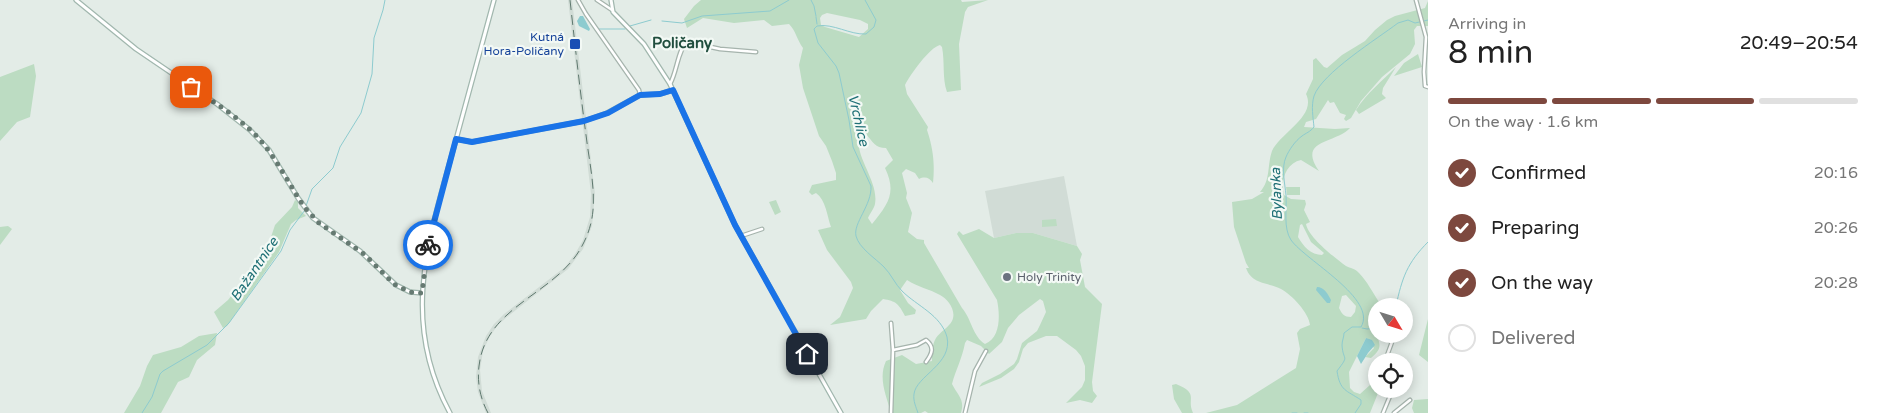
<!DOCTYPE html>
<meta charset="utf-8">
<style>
:root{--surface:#fff;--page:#f2f2f2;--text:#222;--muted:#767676;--line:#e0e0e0;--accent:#7d483e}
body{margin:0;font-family:"Varela Round",sans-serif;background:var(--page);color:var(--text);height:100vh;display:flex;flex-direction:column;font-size:19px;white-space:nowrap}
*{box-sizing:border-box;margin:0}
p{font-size:16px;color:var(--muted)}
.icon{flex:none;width:28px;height:28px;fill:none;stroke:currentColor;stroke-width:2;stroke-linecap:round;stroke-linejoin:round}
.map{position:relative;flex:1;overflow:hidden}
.panel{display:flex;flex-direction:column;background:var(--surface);width:450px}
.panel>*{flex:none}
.needle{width:32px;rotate:128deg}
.fabs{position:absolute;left:1368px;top:298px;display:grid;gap:10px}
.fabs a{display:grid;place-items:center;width:45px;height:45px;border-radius:50%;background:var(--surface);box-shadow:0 2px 12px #0003;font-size:25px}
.pin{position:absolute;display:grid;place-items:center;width:42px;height:42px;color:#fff;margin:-21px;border-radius:10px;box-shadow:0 2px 8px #0006}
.courier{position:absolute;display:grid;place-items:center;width:50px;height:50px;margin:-25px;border:4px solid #1a73e8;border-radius:50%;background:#fff;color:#222;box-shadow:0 1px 6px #0007}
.summary em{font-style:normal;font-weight:600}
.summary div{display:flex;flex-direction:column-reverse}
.summary{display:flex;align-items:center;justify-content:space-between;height:85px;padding:0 20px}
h1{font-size:32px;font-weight:600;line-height:38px}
.bar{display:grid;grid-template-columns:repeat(4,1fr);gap:8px 5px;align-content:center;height:60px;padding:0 20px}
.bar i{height:6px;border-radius:4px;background:var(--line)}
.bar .active{background:var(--accent)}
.bar p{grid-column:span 4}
ol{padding:0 20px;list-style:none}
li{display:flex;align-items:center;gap:15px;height:55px}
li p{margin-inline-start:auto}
li .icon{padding:5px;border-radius:50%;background:var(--accent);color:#fff;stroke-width:4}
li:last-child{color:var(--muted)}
li i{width:28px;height:28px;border:2px solid var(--line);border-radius:50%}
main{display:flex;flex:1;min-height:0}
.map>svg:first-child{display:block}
.built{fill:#d1dcd6}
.green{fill:#bcdcc2;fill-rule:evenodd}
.water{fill:#8dcbcf}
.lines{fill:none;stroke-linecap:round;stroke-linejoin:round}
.stream{stroke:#8dcbcf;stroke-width:1}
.street-casing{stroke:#a6b4ad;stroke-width:5}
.secondary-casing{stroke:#a1b7ae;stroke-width:5.5}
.street{stroke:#fff;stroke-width:2.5}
.secondary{stroke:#fff;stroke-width:3}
.rail{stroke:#5e786e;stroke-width:1;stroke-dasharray:10 5;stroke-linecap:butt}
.done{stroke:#667a72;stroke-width:5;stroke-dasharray:0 9}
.route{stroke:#1a73e8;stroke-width:6}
.transit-dot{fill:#1a4fb4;stroke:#f3f9f5;stroke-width:2}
.worship-dot{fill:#6b7280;stroke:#f3f9f5;stroke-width:2}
.labels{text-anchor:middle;stroke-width:4.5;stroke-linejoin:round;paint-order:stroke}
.transit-label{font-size:12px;fill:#164399;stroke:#f3f9f5;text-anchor:end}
.worship-label{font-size:12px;fill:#5b616d;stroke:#f3f9f5;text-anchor:start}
.water-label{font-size:14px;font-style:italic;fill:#1f7076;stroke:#f3f9f5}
.quarter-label{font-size:15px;font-weight:bold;fill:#204e3e;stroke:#f3f9f5}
</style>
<main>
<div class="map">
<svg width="1428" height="413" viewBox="0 0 1428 413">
<rect width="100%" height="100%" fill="#e3ece7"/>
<path class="built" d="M 568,0 L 572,0 L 595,194 L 592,226 L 583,249 L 568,269 L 507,317 L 497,326 L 489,338 L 483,351 L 480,370 L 482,391 L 491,413 L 486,413 L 478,392 L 476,377 L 478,357 L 486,336 L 494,324 L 504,314 L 565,267 L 575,254 L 583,240 L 590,217 L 591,194 Z
M 1064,176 L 1077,246 L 1033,233 L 1016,233 L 994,238 L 985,191 Z"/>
<path class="green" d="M 701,0 L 961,0 L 962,2 L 988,0 L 968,7 L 965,12 L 959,44 L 961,90 L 947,92 C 942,78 945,62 942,47 L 940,45 C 930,47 910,75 905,85 L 907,94 L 928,127 L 927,130 C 933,148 935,163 933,183 C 930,178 925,176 919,179 L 915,173 L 906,169 L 902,173 L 907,193 L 906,198 L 912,213 L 908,232 L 917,239 L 924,240 L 924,243 L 962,308 C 971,318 973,337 985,344 C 1001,338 1000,314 997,300 L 957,234 L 959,231 L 963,235 L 979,229 L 994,238 L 1016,233 L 1033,233 L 1077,246 L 1082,254 L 1080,260 L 1085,287 L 1102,304 L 1092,382 L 1093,391 L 1097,396 L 1092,403 L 1080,400 L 1066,403 L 1082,387 L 1085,380 L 1085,366 L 1081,356 L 1076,350 L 1057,336 L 1046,336 L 1028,343 L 1023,349 L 1019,362 L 1014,369 L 1001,378 L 979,387 L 982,383 L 1000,374 L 1014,364 L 1017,359 L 1022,343 L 1037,331 L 1040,325 L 1046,312 L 1043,301 L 1040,299 L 1019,315 L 1008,328 L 1002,342 L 989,354 L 981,346 L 967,340 L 965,343 C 962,359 956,369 952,384 C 958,396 965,399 961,413 L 928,413 L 925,411 L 921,413 L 891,413 C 886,395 878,378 886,361 L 902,355 L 916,364 L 932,361 C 932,354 932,344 936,338 C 940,332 949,327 952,321 C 957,311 948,299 940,295 C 929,289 918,287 907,280 L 900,290 L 908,303 L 916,310 L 915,314 L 905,316 C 899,304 896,301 883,299 L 871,311 L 866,319 L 830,325 L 840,317 L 853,288 L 851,282 L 827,250 L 818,230 L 831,227 C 827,216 826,200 816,193 L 812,195 L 809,192 L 812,185 L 836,180 L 836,173 L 832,161 L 826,146 L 819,136 L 803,88 L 799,65 L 803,48 C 797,40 796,31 789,24 L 772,26 L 764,20 L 734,23 L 703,18 L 687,28 L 684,19 L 694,6 ZM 827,13 L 860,20 L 868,24 L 868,29 L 859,37 L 825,27 L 821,25 L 820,18 L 822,15 ZM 862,133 L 866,134 C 873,142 875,148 886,148 L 893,160 L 885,168 C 897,193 888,204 872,224 L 868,218 C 870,213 874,209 875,204 C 879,181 854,157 859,135 Z
M 1428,1 L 1428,26 L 1417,26 L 1414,30 L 1415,44 L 1410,54 L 1382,77 L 1361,101 L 1351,118 L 1346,121 L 1344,119 L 1346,115 L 1340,113 L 1334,102 L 1330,103 L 1328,100 L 1316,119 L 1306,122 L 1304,127 L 1335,129 L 1350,128 C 1335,144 1297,139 1319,171 L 1301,160 C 1286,163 1280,181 1284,195 L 1291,199 L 1305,200 L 1306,204 L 1304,210 L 1310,222 L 1306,224 C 1308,237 1335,258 1346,266 C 1350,268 1356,269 1359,273 C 1367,281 1373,293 1379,302 L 1379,306 L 1376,306 C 1376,314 1375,323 1376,331 C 1378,343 1385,346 1371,358 L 1365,357 L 1374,348 L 1366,338 L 1349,372 L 1350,388 L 1354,392 L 1360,394 L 1370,385 L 1376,385 L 1378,393 L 1370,413 L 1206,413 L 1237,405 L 1296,368 L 1300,349 L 1297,333 L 1300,329 L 1310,325 C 1309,313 1292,295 1281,289 C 1268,282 1252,285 1246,268 L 1249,268 L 1246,263 L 1234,227 L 1232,202 L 1252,199 L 1264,192 L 1260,192 C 1271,180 1267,165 1272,151 C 1280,133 1317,116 1306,94 L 1313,79 L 1313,60 L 1316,58 L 1324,67 L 1327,68 L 1342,55 L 1365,41 L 1375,30 L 1387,20 L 1395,16 L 1425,8 ZM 1302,224 L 1311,242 L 1324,253 L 1322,255 C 1311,255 1303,246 1298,237 L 1300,225 ZM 1346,295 L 1356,306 L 1355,312 L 1351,317 C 1344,317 1342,314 1339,308 L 1342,296 Z
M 1418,54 L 1422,67 L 1394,76 L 1404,63 Z
M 34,64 L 36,76 L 30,117 L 17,122 L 0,141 L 0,77 Z
M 1396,67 L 1383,88 L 1382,94 L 1386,98 L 1359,114 L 1356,110 C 1367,93 1382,81 1396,67 Z
M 1286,187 L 1300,187 L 1300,195 L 1287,195 Z
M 295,200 L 298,202 L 298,208 L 306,216 L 296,220 L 291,224 L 279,252 L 227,326 L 223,328 L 214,312 L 228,300 L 266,252 L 275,225 L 292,207 Z
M 776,200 L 781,212 L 775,215 L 769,202 Z
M 1056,219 L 1057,226 L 1042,227 L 1042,220 Z
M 8,226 L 12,229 L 0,245 L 0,227 Z
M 1428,319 L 1428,362 L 1419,355 Z
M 217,333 L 215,345 L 197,360 L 189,377 L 178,382 L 161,413 L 124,413 L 140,386 L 147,366 L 153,355 L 181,347 L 199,336 Z
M 1176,384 C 1200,394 1186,398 1193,413 L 1182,413 L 1174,399 L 1172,385 Z
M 1428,399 L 1428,413 L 1414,413 L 1412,408 L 1414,400 Z"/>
<path class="water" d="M 580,16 L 583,16 L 590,29 L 589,31 L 579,26 L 577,21 Z
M 1317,287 C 1324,287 1328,294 1331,300 L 1330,303 L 1327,303 L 1316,290 Z
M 1366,338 L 1372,340 L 1375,345 L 1368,353 L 1361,364 L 1357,356 Z"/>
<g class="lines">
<path class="stream" d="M 811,0 L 814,6 L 816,16
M 865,0 L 876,20 L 874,27 L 866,34 C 850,35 833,23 817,26 L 814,29 L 818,43 L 836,66 L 839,73 L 849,120 L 853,147 L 871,186 C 872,205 853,223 856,236 C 859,248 875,258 884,267 C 891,274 895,284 902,291 C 917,306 941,315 947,337 C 953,364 916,376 914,394 C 913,401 916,407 918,413
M 816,17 L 817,24
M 662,21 L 682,23 L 702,16 L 770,11 L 789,0
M 630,26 L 651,20
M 599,29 L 625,29
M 306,206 L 312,189 L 333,168 L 340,147 L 361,113 L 372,74 L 374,38 L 383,10 L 385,0
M 1396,306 C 1402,278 1407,263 1428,242
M 1362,328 L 1367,329 L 1376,328
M 142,413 L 152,397 L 160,374 L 163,371 L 207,345 L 229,323 L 281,251 L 290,230 L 305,210
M 1292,413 L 1297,413
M 1304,413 L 1308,413
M 1355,413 L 1361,404 L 1361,400 C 1346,390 1340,391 1337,371 C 1350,354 1343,362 1342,345 C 1342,341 1344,337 1344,333 L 1352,327 L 1361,327 C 1378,299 1305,260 1291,240 C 1283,228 1287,209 1286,195 C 1285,184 1281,168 1286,157 C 1289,150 1295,141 1302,136 C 1306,133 1310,132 1314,127 C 1313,117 1311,106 1314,96 C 1322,73 1377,39 1398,23 L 1408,20 L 1415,23 L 1428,20"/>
<defs>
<path id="street" d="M 578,0 L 586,14 L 639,90 L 640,95
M 597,0 L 612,10
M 1416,0 L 1426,37 L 1424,72 L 1425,86 L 1428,87
M 670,84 C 677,72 678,49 687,42 L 720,49 L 756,52
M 741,236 L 762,229
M 891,323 L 893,350
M 1373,326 L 1376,332
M 1379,334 L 1392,342 L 1385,361
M 891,413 L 893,350 L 917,345 L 926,340 C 935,347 932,354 926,362
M 965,413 L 975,371 L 986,351
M 1383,413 L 1390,396 L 1390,389
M 1394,413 L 1410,400"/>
<path id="secondary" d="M 76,0 L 136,49 L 217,104 L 250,130 L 269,150 L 298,198 L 313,218 L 360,251 L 396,285 L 410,292 L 422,293
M 611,0 L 613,12 L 644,44 L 670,84 L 735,225 L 841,413
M 456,139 L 472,142 L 584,121 L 607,113 L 640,95 L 660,94 L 673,90
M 450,413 C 400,321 428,241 454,147 C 467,98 481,49 494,0"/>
</defs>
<use href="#street" class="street-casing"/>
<use href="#secondary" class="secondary-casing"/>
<use href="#street" class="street"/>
<use href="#secondary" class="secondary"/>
<path class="rail" d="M 488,413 C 480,398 477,382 479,366 C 486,305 556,295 582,246 C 588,235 592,223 593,210 C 595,186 589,160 586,135 C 580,90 575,45 570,0"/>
</g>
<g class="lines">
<path class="done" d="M 191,87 C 215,103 242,119 261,141 C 278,161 290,186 305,208 L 319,223 L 364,254 L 394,284 L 410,292 L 422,293 L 428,245"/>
<path class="route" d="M 428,245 L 456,139 L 472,142 L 584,121 L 608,113 L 640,95 L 660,94 L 673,90 L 735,225 L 807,354"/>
</g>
<rect class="transit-dot" x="569" y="38" width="12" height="12" rx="2.5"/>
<circle class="worship-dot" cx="1007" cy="277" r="5"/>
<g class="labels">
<g class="transit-label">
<text x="564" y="41">Kutná<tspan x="564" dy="14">Hora-Poličany</tspan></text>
</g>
<g class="worship-label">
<text x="1017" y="281">Holy Trinity</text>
</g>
<g class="water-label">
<text transform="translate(859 120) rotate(77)" y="5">Vrchlice</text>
<text transform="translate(1276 194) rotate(-92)" y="5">Bylanka</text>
<text transform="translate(254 269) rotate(-56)" y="5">Bažantnice</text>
</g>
<g class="quarter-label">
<text x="682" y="48">Poličany</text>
</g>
</g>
</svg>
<div class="fabs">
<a><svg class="needle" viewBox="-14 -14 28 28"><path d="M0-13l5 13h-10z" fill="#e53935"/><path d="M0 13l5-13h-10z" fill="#767676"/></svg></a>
<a><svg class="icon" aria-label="locate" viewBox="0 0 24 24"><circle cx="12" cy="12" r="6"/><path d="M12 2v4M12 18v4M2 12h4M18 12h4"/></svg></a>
</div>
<div class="pin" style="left:191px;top:87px;background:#ea580c"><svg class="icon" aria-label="bag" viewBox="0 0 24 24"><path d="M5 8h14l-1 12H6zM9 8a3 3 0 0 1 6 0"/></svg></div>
<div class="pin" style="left:807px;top:354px;background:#1f2937"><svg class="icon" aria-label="home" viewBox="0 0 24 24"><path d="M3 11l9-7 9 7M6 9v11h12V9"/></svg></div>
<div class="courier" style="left:428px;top:245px"><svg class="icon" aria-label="bike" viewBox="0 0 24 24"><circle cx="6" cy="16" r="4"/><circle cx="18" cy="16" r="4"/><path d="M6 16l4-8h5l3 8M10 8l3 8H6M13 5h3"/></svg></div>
</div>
<section class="panel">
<div class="summary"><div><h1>8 min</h1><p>Arriving in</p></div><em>20:49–20:54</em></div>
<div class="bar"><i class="active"></i><i class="active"></i><i class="active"></i><i></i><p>On the way · 1.6 km</p></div>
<ol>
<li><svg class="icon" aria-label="check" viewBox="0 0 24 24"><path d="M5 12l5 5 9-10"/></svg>Confirmed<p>20:16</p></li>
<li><svg class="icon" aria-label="check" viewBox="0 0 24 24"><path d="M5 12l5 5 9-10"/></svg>Preparing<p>20:26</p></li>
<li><svg class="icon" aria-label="check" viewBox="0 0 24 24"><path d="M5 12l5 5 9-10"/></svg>On the way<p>20:28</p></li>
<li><i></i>Delivered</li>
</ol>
</section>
</main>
